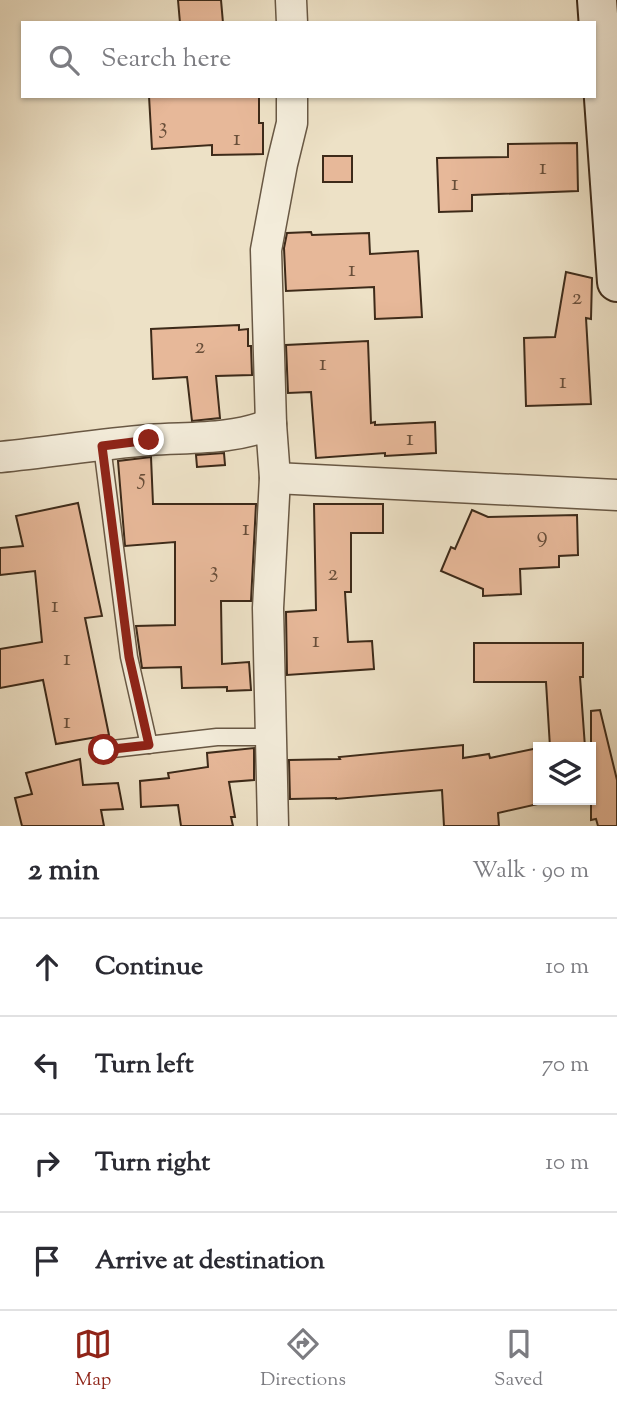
<!DOCTYPE html>
<html lang="en">
<head>
<meta charset="utf-8">
<style>
  body { margin:0; font-family:"Sorts Mill Goudy",serif; background:#f2f2f3; color:#2b2b33 }
  .controls { position:absolute; right:21px; bottom:21px; display:grid; overflow:hidden; border-radius:0px; box-shadow:0 2px 5px #0004 }
  .controls button { width:63px; height:63px; display:grid; place-items:center; padding:0; border:0; border-bottom:2px solid #e1e1e2; background:#fff; color:#2b2b33; font:35px sans-serif }
  .stop { position:absolute; width:21px; height:21px; margin:-16px; border:5px solid #8f2418; border-radius:50%; background:#fff }
  .stop.end { background:#8f2418; border-color:#fff; box-shadow:0 2px 7px #0008 }
  .list { margin:0; padding:0; list-style:none }
  h2 { display:flex; justify-content:space-between; align-items:center; height:91px; margin:0; padding:0 28px; font-size:30px }
  h2 small { font-size:23px; font-weight:400; color:#7c7c81 }
  .list li { display:grid; grid-template-columns:46px 1fr auto; gap:21px; align-items:center; box-sizing:border-box; height:98px; padding:0 28px; border-top:2px solid #e1e1e2 }
  .list b { display:block; font-size:26px; white-space:nowrap }
  .list em { font-size:23px; font-style:normal; color:#7c7c81 }
  .icon { flex:none; width:38px; height:38px; fill:none; stroke:currentColor; stroke-width:2; stroke-linecap:round; stroke-linejoin:round }
  .map { position:relative; flex:none; width:617px; height:826px; overflow:hidden }
  .search { position:absolute; background:#fff; box-shadow:0 2px 5px #0004; left:21px; right:21px; top:21px; height:77px; display:flex; align-items:center; gap:18px; box-sizing:border-box; padding:0 24px; border-radius:0px; color:#7c7c81; font-size:26px }
  .sheet { height:483px; background:#fff }
  nav { display:flex; justify-content:space-around; align-items:center; box-sizing:border-box; height:98px; border-top:2px solid #e1e1e2; background:#fff; font-size:19px; color:#7c7c81 }
  nav a { display:grid; justify-items:center; gap:4px }
  nav .on { color:#8f2418 }
  .map>svg:first-child { display:block }
  .building { fill:#e7b899; stroke:#3d2a19; stroke-width:2 }
  .lines { fill:none; stroke-linecap:round; stroke-linejoin:round }
  .service-casing { stroke:#695844; stroke-width:19 }
  .minor-casing { stroke:#695844; stroke-width:33 }
  .secondary-casing { stroke:#3d2a19; stroke-width:42 }
  .service { stroke:#f3ecda; stroke-width:16 }
  .minor { stroke:#f3ecda; stroke-width:30 }
  .secondary { stroke:#f3ecda; stroke-width:38 }
  .route { stroke:#8f2418; stroke-width:9 }
  .labels { text-anchor:middle; dominant-baseline:central; stroke-width:6; stroke-linejoin:round; paint-order:stroke }
  .number-label { font-size:23px; fill:#684e39 }
</style>
</head>
<body>
<div class="map">
<svg width="617" height="826" viewBox="0 0 617 826">
  <rect width="100%" height="100%" fill="#ede1c6"/>
  <filter id="stains"><feTurbulence type="fractalNoise" baseFrequency=".00286" numOctaves="4"/><feColorMatrix values="0 0 0 0 .2 0 0 0 0 .09 0 0 0 0 .02 0 0 0 .5 -.17"/></filter>
  <radialGradient id="worn" r=".72"><stop offset=".6" stop-color="#630" stop-opacity="0"/><stop offset="1" stop-color="#630" stop-opacity=".3"/></radialGradient>
  <!-- building -->
  <g class="building">
    <path d="M178,0H221L223,23H180Z"/>
    <path d="M149,96H259V123H263V154L212,155V145L152,149Z"/>
    <path d="M577,143L578,191L472,195V211L439,212L437,158L508,157V144Z"/>
    <rect x="323" y="156" width="29" height="26"/>
    <path d="M311,232L312,235L369,233L370,254L418,251L422,317L375,319L374,287L286,291L284,248L287,233Z"/>
    <path d="M566,272L592,278L591,319L586,318L591,404L526,406L524,338L555,337Z"/>
    <path d="M239,325V330L248,329V346H251L252,375L216,376L220,418L192,421L187,377L153,379L151,329Z"/>
    <path d="M368,341L371,423L375,422V425L435,422L436,453L385,456V453L316,458L311,392L288,393L286,345Z"/>
    <path d="M224,453L225,465L197,467L196,455Z"/>
    <path d="M151,457L153,504H256L251,601H221L222,664L249,662L251,690L227,691V687L182,688L181,667L142,668L136,626L175,625V542L125,546L118,461Z"/>
    <path d="M78,503L102,616L85,618L109,735L56,744L43,680L0,688V649L42,642L35,571L0,575V548L23,546L16,516Z"/>
    <path d="M314,504H383V533H351V592H345L348,642L372,641L374,669L287,675L286,612L316,610Z"/>
    <path d="M472,510L488,517L577,515L578,555L559,556V567L520,569L521,594L483,596V589L441,571L451,547L455,549Z"/>
    <path d="M474,643H583V677H580L585,747H550L546,682H474Z"/>
    <path d="M600,710L617,780V826H598L596,819L591,820V711Z"/>
    <path d="M463,745V758L489,754L490,758L538,748V804L498,813L499,826H444L442,790L336,799V798L290,799L289,760L340,759L339,757Z"/>
    <path d="M254,748V780L229,782L235,817H231L233,826H181L178,805L141,807L140,781L169,778L168,773L208,767L207,753Z"/>
    <path d="M80,759L83,785L118,783L123,809L101,810L104,826H22L15,798L32,794L26,773Z"/>
  </g>
  <g class="lines">
    <!-- service casing -->
    <g class="service-casing">
      <g id="service">
        <path d="M102,446L129,657L149,745"/>
        <path d="M104,750L217,737H271"/>
      </g>
    </g>
    <!-- minor casing -->
    <g class="minor-casing">
      <g id="minor">
        <path d="M291,0L292,23"/>
        <path d="M271,424L266,250L282,164L292,123V96"/>
        <path d="M0,457C50,452 100,444 149,440C192,437 231,440 271,424L275,478L268,608L273,826"/>
        <path d="M275,478L617,495"/>
      </g>
    </g>
    <!-- secondary casing -->
    <g class="secondary-casing">
      <path id="secondary" d="M597,0L617,282"/>
    </g>
    <!-- service -->
    <use href="#service" class="service"/>
    <!-- minor -->
    <use href="#minor" class="minor"/>
    <!-- secondary -->
    <use href="#secondary" class="secondary"/>
  </g>
  <g class="lines">
    <!-- route -->
    <path class="route" d="M104,750L149,745L129,657L102,446L149,440"/>
  </g>
  <g class="labels">
    <!-- number labels -->
    <g class="number-label">
      <text x="163" y="127">3</text>
      <text x="237" y="139">1</text>
      <text x="543" y="168">1</text>
      <text x="455" y="184">1</text>
      <text x="352" y="270">1</text>
      <text x="577" y="298">2</text>
      <text x="200" y="347">2</text>
      <text x="323" y="364">1</text>
      <text x="563" y="382">1</text>
      <text x="410" y="439">1</text>
      <text x="142" y="478">5</text>
      <text x="246" y="529">1</text>
      <text x="542" y="536">9</text>
      <text x="214" y="571">3</text>
      <text x="333" y="574">2</text>
      <text x="55" y="606">1</text>
      <text x="316" y="641">1</text>
      <text x="67" y="659">1</text>
      <text x="67" y="722">1</text>
    </g>
  </g>
  <rect width="100%" height="100%" filter="url(#stains)"/>
  <rect width="100%" height="100%" fill="url(#worn)"/>
</svg>
<div class="controls">
<button><svg class="icon" aria-label="layers" viewBox="0 0 24 24"><path d="M12 4l9 5-9 5-9-5zM3 14l9 5 9-5"/></svg></button>
</div>
<div class="stop" style="left:104px;top:750px"></div>
<div class="stop end" style="left:149px;top:440px"></div>
<div class="search"><svg class="icon" aria-label="search" viewBox="0 0 24 24"><circle cx="10" cy="10" r="6"/><path d="M15 15l6 6"/></svg>Search here</div>
</div>
<section class="sheet">
<h2>2 min<small>Walk · 90 m</small></h2>
<ul class="list">
<li><svg class="icon" aria-label="ahead" viewBox="0 0 24 24"><path d="M12 20V5M6 11l6-6 6 6"/></svg><div><b>Continue</b></div><em>10 m</em></li>
<li><svg class="icon" aria-label="left" viewBox="0 0 24 24"><path d="M17 20v-9H6M10 6l-5 5 5 5"/></svg><div><b>Turn left</b></div><em>70 m</em></li>
<li><svg class="icon" aria-label="right" viewBox="0 0 24 24"><path d="M7 20v-9h11M14 6l5 5-5 5"/></svg><div><b>Turn right</b></div><em>10 m</em></li>
<li><svg class="icon" aria-label="arrive" viewBox="0 0 24 24"><path d="M6 21V4h12l-3 4 3 4H6"/></svg><div><b>Arrive at destination</b></div></li>
</ul>
</section>
<nav>
<a class="on"><svg class="icon" aria-label="map" viewBox="0 0 24 24"><path d="M3 6l6-2 6 2 6-2v14l-6 2-6-2-6 2zM9 4v14M15 6v14"/></svg>Map</a>
<a><svg class="icon" aria-label="directions" viewBox="0 0 24 24"><path d="M12 3l9 9-9 9-9-9zM9 14v-3h6M13 9l2 2-2 2"/></svg>Directions</a>
<a><svg class="icon" aria-label="saved" viewBox="0 0 24 24"><path d="M7 4h10v16l-5-4-5 4z"/></svg>Saved</a>
</nav>
</body>
</html>
